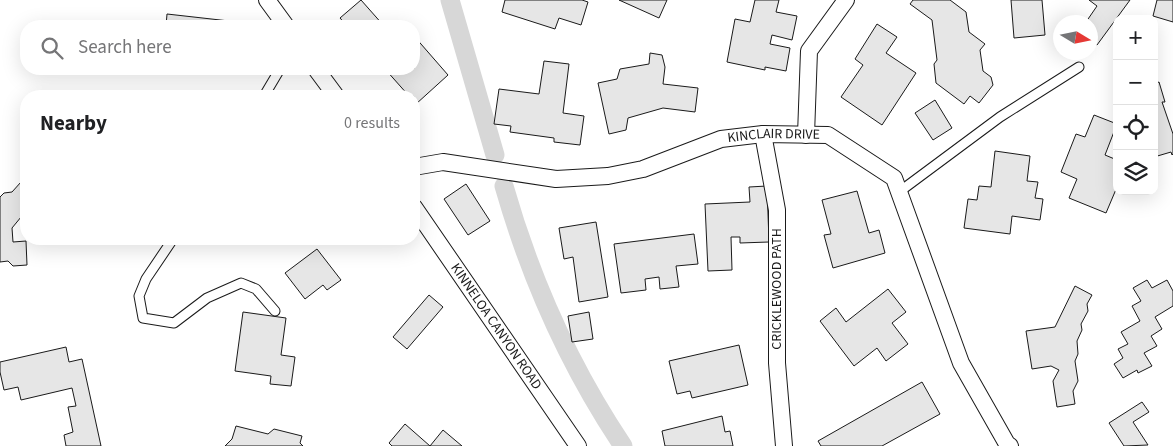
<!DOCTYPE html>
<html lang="en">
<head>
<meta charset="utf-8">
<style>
  body { margin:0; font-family:"Source Sans 3",sans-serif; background:#f2f2f2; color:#202124 }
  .controls { position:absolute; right:15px; top:15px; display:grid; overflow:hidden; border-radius:10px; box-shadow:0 5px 20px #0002 }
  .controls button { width:45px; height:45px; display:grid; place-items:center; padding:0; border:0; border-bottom:1px solid #e0e0e0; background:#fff; color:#202124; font:25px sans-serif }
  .compass { position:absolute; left:1053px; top:15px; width:45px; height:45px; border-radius:50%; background:#fff; box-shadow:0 5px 20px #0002; rotate:100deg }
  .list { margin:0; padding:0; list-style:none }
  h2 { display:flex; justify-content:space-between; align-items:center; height:65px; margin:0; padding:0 20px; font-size:21px }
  h2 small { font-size:16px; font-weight:400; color:#757577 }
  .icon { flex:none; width:28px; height:28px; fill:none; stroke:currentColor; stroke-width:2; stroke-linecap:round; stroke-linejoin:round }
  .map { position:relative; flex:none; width:1173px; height:446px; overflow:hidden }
  .search { position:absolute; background:#fff; box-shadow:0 5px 20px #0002; left:20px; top:20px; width:400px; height:55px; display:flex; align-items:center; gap:12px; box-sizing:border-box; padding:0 18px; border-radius:20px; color:#757577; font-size:19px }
  .panel { position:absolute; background:#fff; box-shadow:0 5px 20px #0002; left:20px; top:90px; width:400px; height:155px; border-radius:20px }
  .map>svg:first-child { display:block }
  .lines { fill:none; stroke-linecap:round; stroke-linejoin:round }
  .canal { stroke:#d7d7d7; stroke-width:19 }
  .building { fill:#e6e6e6; stroke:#1a1a1a }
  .lane-casing { stroke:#1a1a1a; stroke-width:11 }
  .street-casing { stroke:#1a1a1a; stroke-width:18 }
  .lane { stroke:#fff; stroke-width:9 }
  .street { stroke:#fff; stroke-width:16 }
  .labels { text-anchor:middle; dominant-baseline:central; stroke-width:4; stroke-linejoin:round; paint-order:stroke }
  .street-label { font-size:14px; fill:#1a1a1a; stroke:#fff }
</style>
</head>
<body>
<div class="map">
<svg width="1173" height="446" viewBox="0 0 1173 446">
  <rect width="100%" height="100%" fill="#fff"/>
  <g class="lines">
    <!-- canal -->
    <g class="canal">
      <path d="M450,0L495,155"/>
      <path d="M504,186C530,277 570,367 623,446"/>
    </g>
  </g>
  <!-- building -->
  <g class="building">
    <path d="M361,0L384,26H347L340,18Z"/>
    <path d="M505,0H582L588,2L581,25L559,18L555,29L502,12Z"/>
    <path d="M619,0H667L659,18Z"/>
    <path d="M755,0H779L776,12L797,16L792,40L772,35L770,44L790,48L786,71L765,67V70L727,62L735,19L750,22Z"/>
    <path d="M913,0H950L966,12L969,32L985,44L980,50L983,71L991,77L993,85L979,103L970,96L964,104L936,83L934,64L937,60L932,20L910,4Z"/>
    <path d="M1011,0H1042L1045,35L1014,38Z"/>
    <path d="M1089,0H1130L1097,45L1090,41V22H1086L1097,6Z"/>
    <path d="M1157,0H1173V22L1153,16Z"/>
    <path d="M167,14L238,22V26H166Z"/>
    <path d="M877,24L897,37L886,53L916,73L882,125L841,97L863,65L855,59Z"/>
    <path d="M414,36L448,75L416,104L414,102V96H409L385,69H414Z"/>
    <path d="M650,53L662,55L665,67L663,84L698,88L695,112L663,108L628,118L626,130L609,134L598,83L617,79L620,69L649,64Z"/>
    <path d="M544,61L569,64L563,113L584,116L580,145L554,142V138L510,132L511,126L494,124L499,89L539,94Z"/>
    <path d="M1159,82L1165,102H1162L1173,134V154L1172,155L1171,152L1154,157V84Z"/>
    <path d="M935,100L952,128L933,140L915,113Z"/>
    <path d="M1094,115L1117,124L1105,155L1117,160V187L1106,213L1069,198L1077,179L1061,172L1076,134L1085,137Z"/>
    <path d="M995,151L1030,156L1027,181L1038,182L1035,198L1043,199L1040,220L1012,216L1010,234L964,228L968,199L977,200L979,186L991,187Z"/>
    <path d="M21,182L26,187V211L12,228L13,242L26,241L27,265L13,266L8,261L0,262V197L4,193L12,192Z"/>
    <path d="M466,184L490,221L468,235L444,199Z"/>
    <path d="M767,186L769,242L740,243V237H731L732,270L708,271L705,204L750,202L749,187Z"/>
    <path d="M857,191L869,233L879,230L885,253L833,268L824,235L831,234L822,200Z"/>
    <path d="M596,222L608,297L579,302L573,257L564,259L559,228Z"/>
    <path d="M694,234L698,264L676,266L679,287L660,289L659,277L645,279L646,290L621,293L614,244Z"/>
    <path d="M317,249L341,280L327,290L323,285L305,299L285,273Z"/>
    <path d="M1147,280L1152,288L1167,280L1173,291V306L1155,317L1162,329L1151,336L1157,346L1144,353L1152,366L1138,373L1137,370L1123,378L1114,364L1123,358L1118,349L1128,344L1121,332L1140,321L1132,306L1141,301L1133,288Z"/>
    <path d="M1075,286L1092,295L1087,304L1088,311L1081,324L1082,330L1077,341L1078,354L1075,361L1078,381L1073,391L1075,404L1057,407L1053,381L1059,370L1051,366L1032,369L1026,331L1055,327Z"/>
    <path d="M888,289L906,312L892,323L908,344L886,361L877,348L854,366L820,321L836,308L846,322Z"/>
    <path d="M429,295L443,307L407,349L393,337Z"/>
    <path d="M243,312L286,318L281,355L295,357L291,386L270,384L271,376L235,371Z"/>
    <path d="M589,312L593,339L572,342L568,316Z"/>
    <path d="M739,345L748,385L692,398L690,391L677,394L669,361Z"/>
    <path d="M66,347L69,362L82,359L101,446H66L64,435L73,432L68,407L76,406L72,388L21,400L18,387L4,390L0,372V362Z"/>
    <path d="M922,382L940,414L882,446H821L818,441Z"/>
    <path d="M1142,402L1149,412L1133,422L1148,445L1124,446L1109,423Z"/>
    <path d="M722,416L725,432L730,431L733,446H665L662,431Z"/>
    <path d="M405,424L430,446L443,430L462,446H392L389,443Z"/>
    <path d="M236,426L268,434L274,429L302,436L300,443L303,446H225L232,439Z"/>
  </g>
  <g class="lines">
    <!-- lane casing -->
    <g class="lane-casing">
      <g id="lane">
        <path d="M264,96L280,69"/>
        <path d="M899,192L1000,117L1079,67"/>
        <path d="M173,239L146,279L139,296L143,318L174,323L207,298L241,283L256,289L275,311"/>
      </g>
    </g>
    <!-- street casing -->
    <g class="street-casing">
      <g id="street">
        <path d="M267,0L286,26"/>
        <path d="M316,69L336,96"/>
        <path d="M763,134L777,210V363L784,446"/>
        <path d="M806,135L809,51L846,0"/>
        <path id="s1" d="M414,167L443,162L556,179L608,176L643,169L721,139L763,134L828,135L894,178L961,363L1007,444L1010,446"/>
        <path id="s2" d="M414,207L578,446"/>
      </g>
    </g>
    <!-- lane -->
    <use href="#lane" class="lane"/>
    <!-- street -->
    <use href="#street" class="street"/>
  </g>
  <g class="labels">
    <!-- street labels -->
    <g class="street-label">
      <text stroke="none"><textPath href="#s1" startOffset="368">KINCLAIR DRIVE</textPath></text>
      <text transform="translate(777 289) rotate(-90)">CRICKLEWOOD PATH</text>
      <text stroke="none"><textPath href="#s2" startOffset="145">KINNELOA CANYON ROAD</textPath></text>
    </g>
  </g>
</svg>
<div class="controls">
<button>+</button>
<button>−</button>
<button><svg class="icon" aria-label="locate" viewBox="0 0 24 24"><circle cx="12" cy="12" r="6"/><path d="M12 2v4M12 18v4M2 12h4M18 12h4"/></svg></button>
<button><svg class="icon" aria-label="layers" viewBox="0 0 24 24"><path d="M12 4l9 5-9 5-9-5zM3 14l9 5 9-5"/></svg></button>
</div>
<svg class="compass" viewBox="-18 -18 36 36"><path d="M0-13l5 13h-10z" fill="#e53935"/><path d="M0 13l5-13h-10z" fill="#757577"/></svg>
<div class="search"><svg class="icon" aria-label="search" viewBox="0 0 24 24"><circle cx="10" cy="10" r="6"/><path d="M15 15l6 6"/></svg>Search here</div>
<section class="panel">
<h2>Nearby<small>0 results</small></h2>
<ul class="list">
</ul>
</section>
</div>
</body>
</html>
